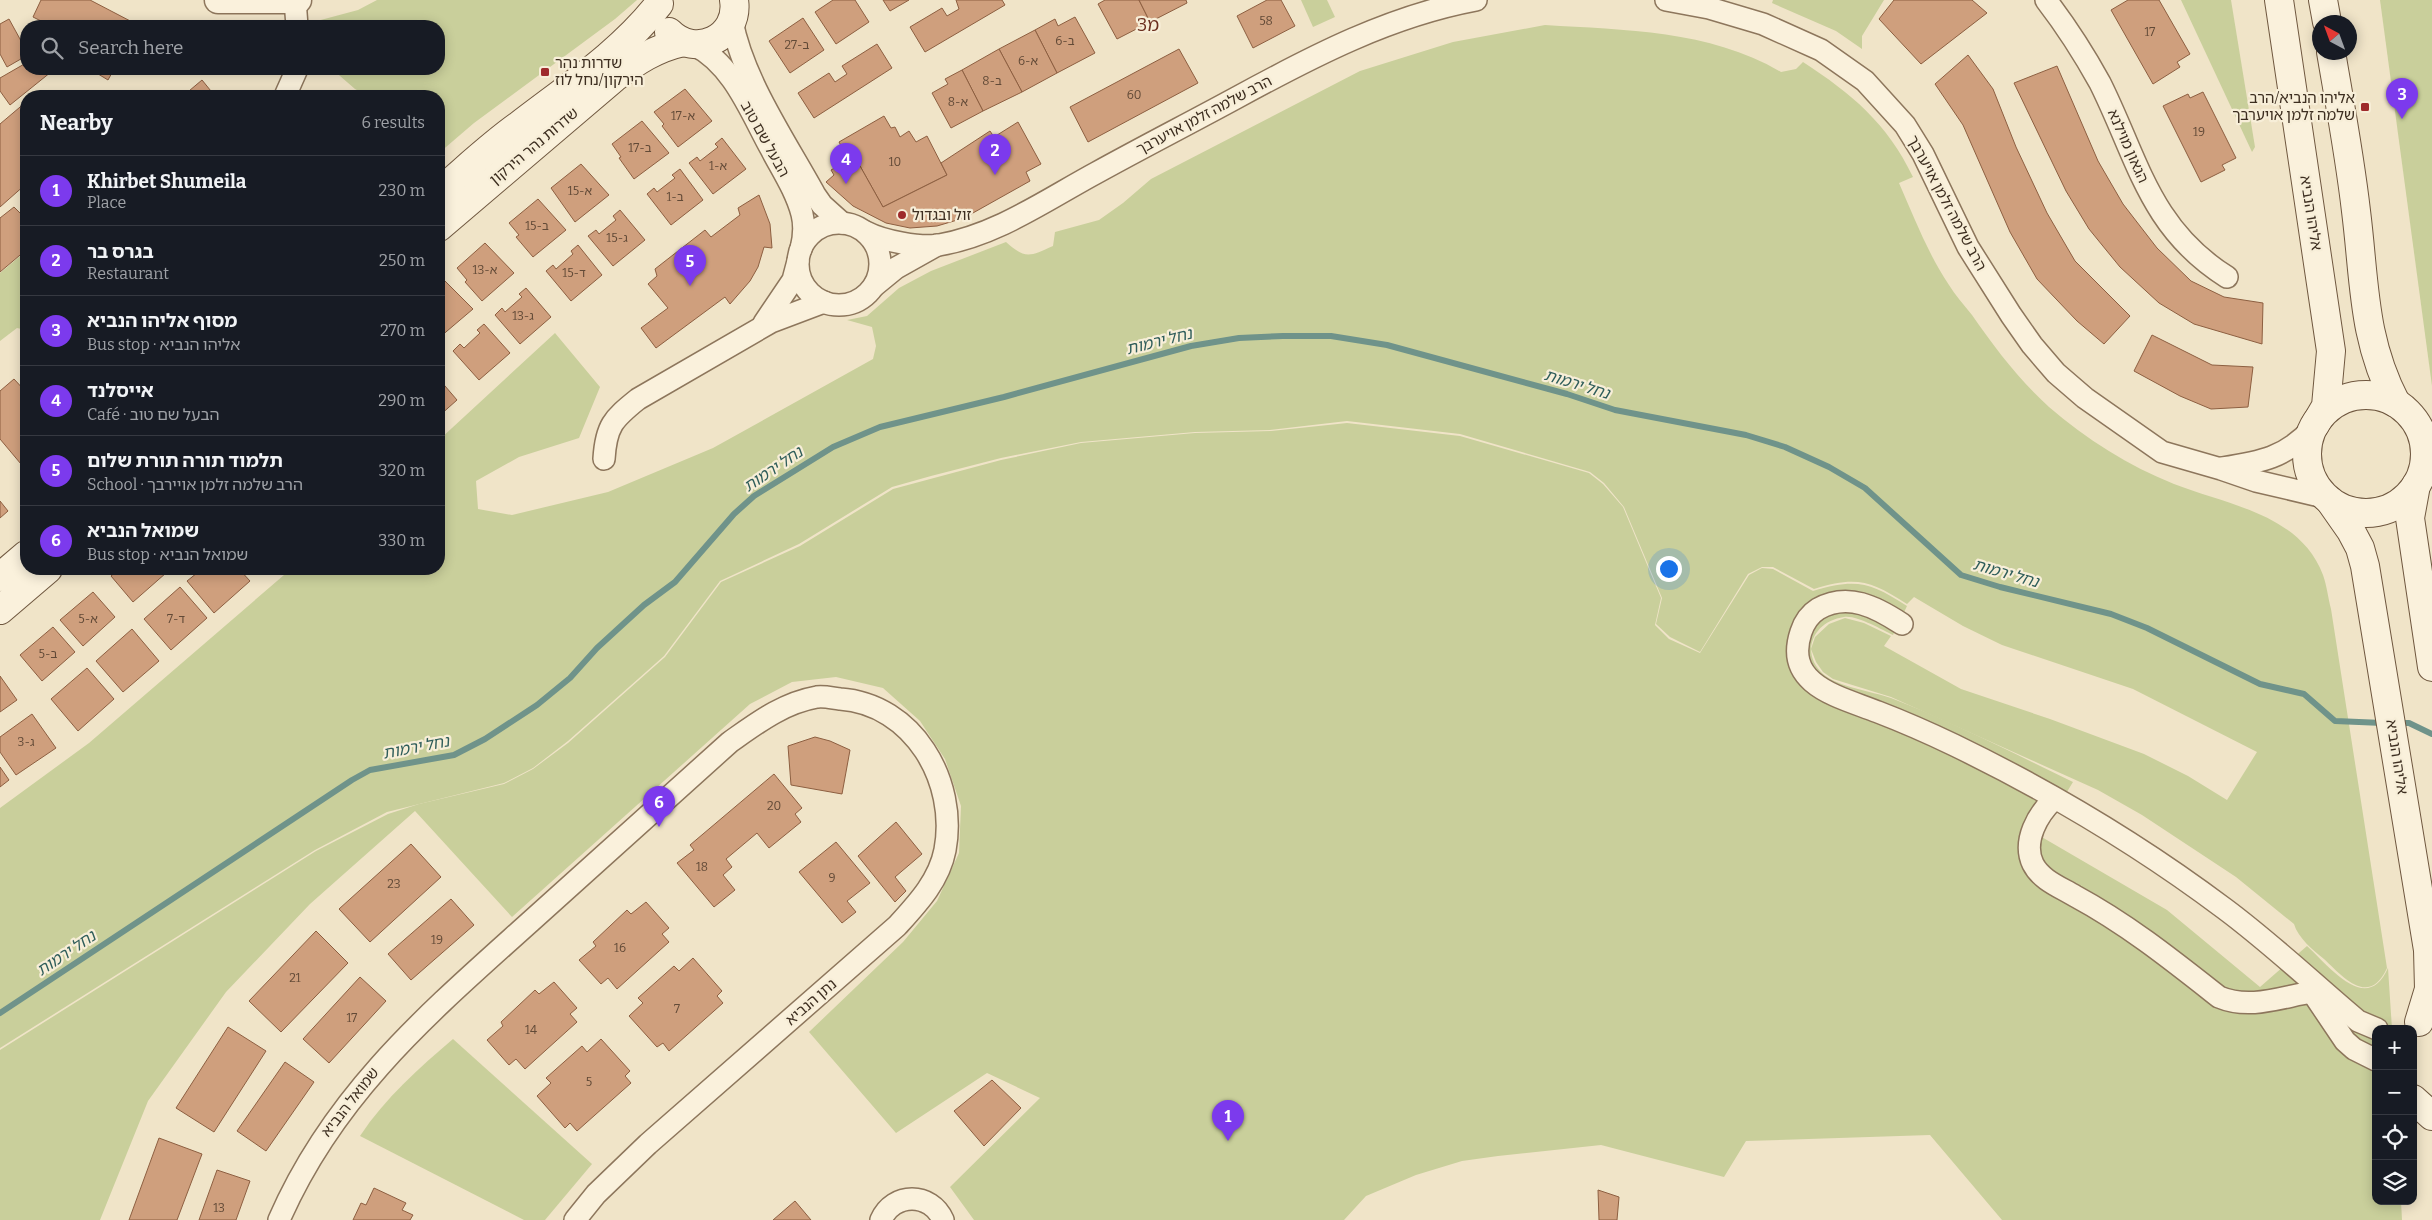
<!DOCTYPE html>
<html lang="en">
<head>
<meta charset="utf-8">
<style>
  body { margin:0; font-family:Bitter,"Noto Sans Hebrew",serif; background:#20242c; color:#f1f3f6 }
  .controls { position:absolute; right:15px; bottom:15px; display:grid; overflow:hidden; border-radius:10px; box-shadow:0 2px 12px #0003 }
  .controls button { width:45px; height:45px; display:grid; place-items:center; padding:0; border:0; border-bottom:1px solid #363941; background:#171b24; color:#f1f3f6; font:25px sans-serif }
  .compass { position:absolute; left:2312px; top:15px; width:45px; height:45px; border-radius:50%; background:#171b24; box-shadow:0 2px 12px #0003; rotate:319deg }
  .you { position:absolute; left:1668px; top:568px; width:18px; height:18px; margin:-12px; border:4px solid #fff; border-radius:50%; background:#1a73e8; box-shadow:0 0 0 8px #1a73e833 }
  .badge { display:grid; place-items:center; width:32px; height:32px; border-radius:50%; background:#7c3aed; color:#fff; font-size:16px; font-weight:700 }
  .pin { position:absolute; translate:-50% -41px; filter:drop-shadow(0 1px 2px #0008) }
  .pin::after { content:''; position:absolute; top:26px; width:18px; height:15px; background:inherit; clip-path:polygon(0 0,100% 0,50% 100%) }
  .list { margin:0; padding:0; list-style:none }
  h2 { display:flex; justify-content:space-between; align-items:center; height:65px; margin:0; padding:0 20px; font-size:21px }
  h2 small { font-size:16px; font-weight:400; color:#9ea1a6 }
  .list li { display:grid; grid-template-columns:32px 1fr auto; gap:15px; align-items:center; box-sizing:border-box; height:70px; padding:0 20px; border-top:1px solid #363941 }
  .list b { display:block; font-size:19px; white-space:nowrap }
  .list p { margin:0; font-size:16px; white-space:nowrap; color:#9ea1a6 }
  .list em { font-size:16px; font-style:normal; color:#9ea1a6 }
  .icon { flex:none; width:28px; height:28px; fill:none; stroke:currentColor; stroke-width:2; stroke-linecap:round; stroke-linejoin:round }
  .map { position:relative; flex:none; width:2432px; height:1220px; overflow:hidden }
  .search { position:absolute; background:#171b24; box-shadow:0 2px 12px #0003; left:20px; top:20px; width:425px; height:55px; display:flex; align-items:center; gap:12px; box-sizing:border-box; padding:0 18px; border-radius:20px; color:#9ea1a6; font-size:19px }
  .panel { position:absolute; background:#171b24; box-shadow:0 2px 12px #0003; left:20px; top:90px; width:425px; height:485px; border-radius:20px }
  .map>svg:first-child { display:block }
  .green { fill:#c9cf9b }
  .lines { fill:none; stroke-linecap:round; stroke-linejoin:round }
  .stream { stroke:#6f938a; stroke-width:6 }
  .building { fill:#cf9f7d; stroke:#8d5f41 }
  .minor-casing { stroke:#8d765c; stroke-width:24 }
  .tertiary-casing { stroke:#8d765c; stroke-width:29 }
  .secondary-casing { stroke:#6f573f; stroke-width:30 }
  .minor { stroke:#faf1dc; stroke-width:21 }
  .tertiary { stroke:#faf1dc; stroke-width:26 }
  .secondary { stroke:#faf1dc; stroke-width:28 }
  .poi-dot { fill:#9e2a2b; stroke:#f7eed8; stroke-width:2 }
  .labels { text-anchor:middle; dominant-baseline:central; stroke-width:4.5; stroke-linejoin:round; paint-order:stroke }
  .number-label { font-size:12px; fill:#624a37 }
  .poi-label { font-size:15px; fill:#3d2e20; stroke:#f7eed8; text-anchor:start }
  .street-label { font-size:15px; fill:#3d2e20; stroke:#f7eed8 }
  .water-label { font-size:16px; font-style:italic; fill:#2f5d5a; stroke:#f7eed8 }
  .quarter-label { font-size:18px; fill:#6b2e1e; stroke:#f7eed8 }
</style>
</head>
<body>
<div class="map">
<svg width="2432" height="1220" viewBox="0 0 2432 1220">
  <rect width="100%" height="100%" fill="#f0e4c8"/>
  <!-- green -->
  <g class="green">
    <path d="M377,0H637L615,19L474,123L439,153V96H368L355,89L332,69H439V26H317V21L358,10Z"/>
    <path d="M1301,0H1327L1335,17L1313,27Z"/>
    <path d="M1773,0H1884L1862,36V49L1836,31L1772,3Z"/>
    <path d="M2181,0H2231L2255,147L2252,152Z"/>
    <path d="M2380,0H2432V386Z"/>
    <path d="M1545,25C1625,30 1710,30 1781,72L1796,69L1803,62C1852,94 1887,123 1913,177L1899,183C1914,217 1928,254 1949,285C1955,295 1964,305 1972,315C1995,348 2019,380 2049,407C2086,439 2129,466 2174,484C2228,505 2300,514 2323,575C2327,586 2328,598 2331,609L2387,968C2369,1007 2344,978 2324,959C2313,950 2298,938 2294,924L2236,877L2142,815L2098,790L1891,697L1833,679L1823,672L1816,662L1811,649L1815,637L1829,624L1845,618L1864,623L1891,636L1884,646L1961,689L2050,719L2144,754L2188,776L2227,800L2257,752L2133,689L2002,645L1963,626L1914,597L1907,604C1870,580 1856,576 1814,589L1773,567H1762L1748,574L1700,652L1670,637L1656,624L1662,598L1624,507L1604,483L1590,472L1460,434L1347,421L1270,430L1195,432L1081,442L1001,458L931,476L892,487L799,544L720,581L664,656L568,741L533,768L504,783L387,812L315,850L0,1048V808L89,743L291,569H439V440L555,333L600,387L579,438L519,457L476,481L478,509L512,515L608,492L713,448L873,359L876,346L872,327L847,320L867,316L899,288L931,271L1006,242C1026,260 1030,256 1053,246L1055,232L1099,220L1123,203L1151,179L1360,71L1453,42Z"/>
    <path d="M26,251V330L17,328L0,341V273Z"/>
    <path d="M1347,423L1460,436L1589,473L1603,484L1623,507L1661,598L1655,625L1669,639L1700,653L1749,575L1762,568L1773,569L1813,591C1856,578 1870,582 1907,606L1893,635C1882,630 1857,615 1844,617C1814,621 1799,652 1823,674C1838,687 1871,691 1891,698C1953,722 2013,753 2073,782L2040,836L2167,910L2260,987L2307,946C2329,966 2367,1016 2388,968L2392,1029H2376V1201H2401L2402,1220H2002L1930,1135L1746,1141L1724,1177L1601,1145L1498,1156L1462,1161L1416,1175L1366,1196L1344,1220H974L950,1187L1040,1098L987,1073L896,1133L809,1032L903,942L937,901L959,853L961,806L945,759L920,721L883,688L836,677L792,682L750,704L512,917L415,811L310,904L226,992L148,1101L100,1220H0V1050L316,851L388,814L419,804L504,784L533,769L568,743L665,657L721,582L800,546L893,489L1001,460L1081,443L1195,433L1271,431Z"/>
    <path d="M453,1039L592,1164L545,1220H524L360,1136C385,1098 419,1068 453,1039Z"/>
  </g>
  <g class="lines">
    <!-- stream -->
    <g class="stream">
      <path d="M2398,723H2409L2432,734"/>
      <path d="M0,1013L352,780L370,770L454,755L485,739L537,705L570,678L597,648L644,605L675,582L734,514L754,496L833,447L880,427L1004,397L1191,346L1239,338L1283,336H1331L1387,345L1567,394L1615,410L1746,435L1785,447L1829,467L1865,488L1961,575L2000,587L2111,614L2147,628L2260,684L2304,694L2335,721L2383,723"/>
    </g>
  </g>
  <!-- building -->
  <g class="building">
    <path d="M41,0H90L136,24L135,26H51L33,17Z"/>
    <path d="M833,0H855L869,22L836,44L815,12Z"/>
    <path d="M883,0H909L890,11Z"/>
    <path d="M1002,0L1005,5L925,52L910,27L942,8L947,16L959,9L956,0Z"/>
    <path d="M1105,0H1139L1150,22L1117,39L1098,4Z"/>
    <path d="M1139,0H1186L1187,3L1150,22Z"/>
    <path d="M1267,0H1281L1295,26L1253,48L1237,16Z"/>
    <path d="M1894,0H1972L1987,13L1921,64L1879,19Z"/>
    <path d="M2128,0H2159L2190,54L2177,62L2180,67L2153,84L2111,10Z"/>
    <path d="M1075,17L1095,53L1057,73L1035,30L1055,19L1058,26Z"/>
    <path d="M803,18L824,50L790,73L769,41Z"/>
    <path d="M9,19L26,50V56L7,67L0,54V24Z"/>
    <path d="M1035,30L1057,73L1022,92L999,49Z"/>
    <path d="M877,44L892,68L814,118L798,93L829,73L835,82L847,74L842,66Z"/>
    <path d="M999,49L1022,92L983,111L962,70Z"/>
    <path d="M1179,49L1198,83L1088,142L1070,107Z"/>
    <path d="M1968,55L1993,89L2016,147L2047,213L2075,261L2130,316L2104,344L2077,321L2037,279L2010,232L1963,125L1935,84Z"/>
    <path d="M26,63V69H49L51,72L10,105L0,91V78Z"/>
    <path d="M2057,66L2098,161L2123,204L2157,248L2191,281L2224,297L2263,303L2262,344L2194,324L2159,303L2120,267L2089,229L2066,191L2014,83Z"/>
    <path d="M90,69H114L108,80Z"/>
    <path d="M962,70L983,111L951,128L932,93L948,84L945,79Z"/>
    <path d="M202,80L215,96H183Z"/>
    <path d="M685,89L712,121L678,147L662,126L664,124L654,112Z"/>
    <path d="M2203,92L2236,158L2222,165L2225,170L2201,182L2163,106L2188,94L2190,98Z"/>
    <path d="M26,102V184L0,207V124Z"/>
    <path d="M884,116L891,128L895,127L900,137L909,131L916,142L927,136L947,175L883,207L860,166L854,169L839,142Z"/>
    <path d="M642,121L669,153L634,179L619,158L621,157L612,144Z"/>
    <path d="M1018,122L1041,164L1026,172L1030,181L964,218L937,226L910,228L886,223L853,206L826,182L834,175L831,170L849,160L854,169L860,166L883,207L947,175L941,163L990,131L994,137Z"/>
    <path d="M722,138L746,169L713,194L689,163L697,157L700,161L718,147L715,144Z"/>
    <path d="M581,164L609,195L575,222L551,188Z"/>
    <path d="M680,169L703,200L671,225L647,194L654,188L657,192L675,178L672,175Z"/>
    <path d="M759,195L770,224L772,248L764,247L758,267L750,281L730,304L725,297L656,348L641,328L668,308L648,284L657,276L655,269L705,230L711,237L740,215L738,208Z"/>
    <path d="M538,199L566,230L533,257L516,237L519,235L509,223Z"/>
    <path d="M26,204V250L0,272V218L14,207L20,213Z"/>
    <path d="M620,210L645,240L613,266L588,236L596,230L599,234L616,220L613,216Z"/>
    <path d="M485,243L514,273L482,301L465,282L467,280L457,268Z"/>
    <path d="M578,245L602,275L571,301L546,271L553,265L556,269L573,254L571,251Z"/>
    <path d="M443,279L473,309L440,337L439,283Z"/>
    <path d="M526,288L551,317L520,344L495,315L502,308L505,312L522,297L519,294Z"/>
    <path d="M484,324L510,353L479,380L453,351L460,344L464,348L480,333L477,330Z"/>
    <path d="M2152,335L2212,365L2253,367L2248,407L2211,409L2180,396L2134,371Z"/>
    <path d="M14,379L26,392V470L0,439V391Z"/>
    <path d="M439,379L457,400L439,416Z"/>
    <path d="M0,501L8,511L0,518Z"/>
    <path d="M119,569H162L166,573L133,602L111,576Z"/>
    <path d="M202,569H239L250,581L214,613L187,581Z"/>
    <path d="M180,587L207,618L171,650L144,619Z"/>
    <path d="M93,592L115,617L83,646L60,620Z"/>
    <path d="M53,627L75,652L42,681L20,655Z"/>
    <path d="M132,629L159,661L123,692L96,661Z"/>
    <path d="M87,668L114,699L78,731L51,699Z"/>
    <path d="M0,676L17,700L0,712Z"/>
    <path d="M32,714L56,748L16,775L0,752V737Z"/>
    <path d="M815,737L830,741L850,750L842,794L791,785L788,746Z"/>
    <path d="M0,767L9,780L0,787Z"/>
    <path d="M774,774L802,808L795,814L801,822L769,848L757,833L726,859L732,867L723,875L735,890L714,907L677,863L694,850L690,845Z"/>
    <path d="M896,822L922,854L895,877L906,891L895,902L858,856Z"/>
    <path d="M836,842L870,883L847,901L856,912L842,923L799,872Z"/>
    <path d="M411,844L441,877L370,942L339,909Z"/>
    <path d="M451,899L474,925L411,980L388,954Z"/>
    <path d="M646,902L669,928L662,934L669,942L617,989L608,978L601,984L579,960L596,946L593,942L627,910L631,914Z"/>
    <path d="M316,931L348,963L281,1032L249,1001Z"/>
    <path d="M693,958L722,991L717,996L723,1003L669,1051L663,1043L657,1047L629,1016L643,1003L638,998L674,966L679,971Z"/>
    <path d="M360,977L386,1001L329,1063L303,1039Z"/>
    <path d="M554,982L577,1008L570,1014L577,1022L525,1069L516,1059L509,1065L487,1040L503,1026L501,1022L535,990L539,994Z"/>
    <path d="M228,1027L266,1051L214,1132L176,1108Z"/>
    <path d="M601,1039L630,1071L625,1076L631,1083L577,1131L570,1123L565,1128L537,1096L551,1083L546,1078L582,1046L587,1052Z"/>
    <path d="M285,1062L314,1082L266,1151L237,1131Z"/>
    <path d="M992,1080L1021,1108L984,1146L954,1111Z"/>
    <path d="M159,1138L202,1154L177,1220H129Z"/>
    <path d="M217,1170L250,1181L236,1220H199Z"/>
    <path d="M374,1188L406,1203L402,1210L413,1215L410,1220H353L361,1203L366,1205Z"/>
    <path d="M1598,1190L1619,1197L1617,1220H1599Z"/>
    <path d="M795,1201L811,1220H773Z"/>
  </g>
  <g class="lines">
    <!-- minor casing -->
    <g class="minor-casing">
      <g id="minor">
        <path d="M295,0L297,26"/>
        <path d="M1666,0L1709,8L1763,24L1821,50L1865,81L1905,125L1923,154L1968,247L2011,315L2032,345L2056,373L2085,398L2162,452L2221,469L2256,481L2324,497"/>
        <path d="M2046,0C2066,26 2084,54 2100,83C2138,159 2149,228 2227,277"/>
        <path d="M732,21C743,80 786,142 815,195L822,205L842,223"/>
        <path d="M694,45C733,64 751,113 771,149C782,170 796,191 802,214C805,226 804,237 801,249"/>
        <path d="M285,96L297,69"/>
        <circle cx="839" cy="264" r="41"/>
        <path d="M866,232C883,241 920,248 939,245C997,235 1046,200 1096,173C1143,147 1190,123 1236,98C1313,56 1390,16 1476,0"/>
        <path d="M874,286L896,268L937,245"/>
        <path d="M764,323L793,280L798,261"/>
        <path d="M604,459C606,426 613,419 638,399L771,322L824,302"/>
        <path d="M2222,468C2261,462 2285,458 2313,428"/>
        <path d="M1902,624C1876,607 1848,592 1818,609C1810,614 1804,623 1801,632C1783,686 1841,697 1878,712C1904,722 1929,733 1954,745C2049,791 2141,846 2225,909C2272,944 2314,984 2358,1021L2377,1029"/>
        <path d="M2054,799C2038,814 2022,841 2033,864C2041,880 2060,887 2075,896C2127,924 2172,960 2219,997C2250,1010 2281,997 2312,992"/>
        <path d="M2310,989L2345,1041L2354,1049L2376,1060"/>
        <path d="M279,1220C334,1093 430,1012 530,922C597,862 664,802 730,742C757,723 783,703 817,697C824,696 832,698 840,699C913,704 958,781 945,850C939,881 917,904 897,926L648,1144L596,1194L575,1220"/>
        <path d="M881,1220C893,1192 931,1192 943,1220"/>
      </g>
    </g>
    <!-- tertiary casing -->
    <g class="tertiary-casing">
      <path id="tertiary" d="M218,0H298"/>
    </g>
    <!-- secondary casing -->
    <g class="secondary-casing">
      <g id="secondary">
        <path d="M2279,0L2331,351L2326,406L2315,425"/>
        <path d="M2323,0L2327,22"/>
        <path d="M669,32C695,59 740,38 734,0"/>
        <path d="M2331,52C2340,105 2350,158 2356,211C2365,282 2362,338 2396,403"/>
        <path d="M439,192C465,170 490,146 518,126C567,88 621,53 659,4"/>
        <path d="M439,227L614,78C636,61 656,48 683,42"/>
        <circle cx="2366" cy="454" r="59"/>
        <path d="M2416,485L2410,518L2432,667"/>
        <path d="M2330,501L2351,531L2360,548L2365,566L2428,950L2429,989L2419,1022"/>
        <path d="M0,577L26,555"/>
        <path d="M0,610L48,569"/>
        <path d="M2413,1099L2432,1116"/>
      </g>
    </g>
    <!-- minor -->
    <use href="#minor" class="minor"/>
    <!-- tertiary -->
    <use href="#tertiary" class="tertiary"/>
    <!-- secondary -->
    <use href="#secondary" class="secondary"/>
  </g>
  <!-- markers -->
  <g class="poi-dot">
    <rect x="540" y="67" width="10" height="10" rx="2.5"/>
    <rect x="2360" y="102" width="10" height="10" rx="2.5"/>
    <circle cx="902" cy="215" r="5"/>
  </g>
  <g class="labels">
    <!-- number labels -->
    <g class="number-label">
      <text x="1266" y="21">58</text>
      <text x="2150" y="32">17</text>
      <text x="1065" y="41">6-ב</text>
      <text x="797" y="45">27-ב</text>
      <text x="1028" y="61">6-א</text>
      <text x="992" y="81">8-ב</text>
      <text x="1134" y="95">60</text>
      <text x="958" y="102">8-א</text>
      <text x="683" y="116">17-א</text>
      <text x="2199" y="132">19</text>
      <text x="640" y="148">17-ב</text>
      <text x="895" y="162">10</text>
      <text x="718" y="166">1-א</text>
      <text x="580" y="191">15-א</text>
      <text x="675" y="197">1-ב</text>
      <text x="537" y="226">15-ב</text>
      <text x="617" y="238">15-ג</text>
      <text x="485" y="270">13-א</text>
      <text x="574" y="273">15-ד</text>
      <text x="523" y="316">13-ג</text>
      <text x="88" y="619">5-א</text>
      <text x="176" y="619">7-ד</text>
      <text x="48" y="654">5-ב</text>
      <text x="26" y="742">3-ג</text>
      <text x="774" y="806">20</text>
      <text x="702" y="867">18</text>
      <text x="832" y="878">9</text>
      <text x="394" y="884">23</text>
      <text x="437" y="940">19</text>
      <text x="620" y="948">16</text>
      <text x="295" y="978">21</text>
      <text x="677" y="1009">7</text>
      <text x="352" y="1018">17</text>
      <text x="531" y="1030">14</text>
      <text x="589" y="1082">5</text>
      <text x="219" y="1208">13</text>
    </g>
    <!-- poi labels -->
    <g class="poi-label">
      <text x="555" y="63">שדרות נהר<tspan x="555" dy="17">הירקון/נחל לוז</tspan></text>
      <text x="2355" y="98" text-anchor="end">אליהו הנביא/הרב<tspan x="2355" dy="17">שלמה זלמן אויערבך</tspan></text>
      <text x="912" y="215">זול ובגדול</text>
    </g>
    <!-- street labels -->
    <g class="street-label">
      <text transform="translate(1204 115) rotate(-28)">הרב שלמה זלמן אויערבך</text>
      <text transform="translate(765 139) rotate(61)">הבעל שם טוב</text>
      <text transform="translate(534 146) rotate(-40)">שדרות נהר הירקון</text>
      <text transform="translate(2128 146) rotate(66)">הגאון מוילנא</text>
      <text transform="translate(1947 203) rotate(62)">הרב שלמה זלמן אויערבך</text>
      <text transform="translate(2311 213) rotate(81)">אליהו הנביא</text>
      <text transform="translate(2397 757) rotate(81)">אליהו הנביא</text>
      <text transform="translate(811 1002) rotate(-41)">נתן הנביא</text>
      <text transform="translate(350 1102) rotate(-52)">שמואל הנביא</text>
    </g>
    <!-- water labels -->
    <g class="water-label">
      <text transform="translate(1159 341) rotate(-14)">נחל ירמות</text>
      <text transform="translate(1577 384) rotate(17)">נחל ירמות</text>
      <text transform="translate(773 469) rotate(-34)">נחל ירמות</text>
      <text transform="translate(2006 573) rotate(16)">נחל ירמות</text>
      <text transform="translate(416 747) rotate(-11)">נחל ירמות</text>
      <text transform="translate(66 953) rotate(-34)">נחל ירמות</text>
    </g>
    <!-- quarter labels -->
    <g class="quarter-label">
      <text x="1148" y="25">מ3</text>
    </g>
  </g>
</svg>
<div class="controls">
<button>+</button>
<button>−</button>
<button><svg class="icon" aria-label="locate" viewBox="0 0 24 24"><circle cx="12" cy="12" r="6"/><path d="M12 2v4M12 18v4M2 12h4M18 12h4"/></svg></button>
<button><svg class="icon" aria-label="layers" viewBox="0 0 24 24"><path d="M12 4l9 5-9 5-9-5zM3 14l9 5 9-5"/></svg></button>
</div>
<svg class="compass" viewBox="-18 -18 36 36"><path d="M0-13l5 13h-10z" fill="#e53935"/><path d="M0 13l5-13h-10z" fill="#9ea1a6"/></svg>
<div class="you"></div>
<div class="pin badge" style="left:1228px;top:1141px">1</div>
<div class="pin badge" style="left:995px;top:175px">2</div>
<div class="pin badge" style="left:2402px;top:119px">3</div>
<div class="pin badge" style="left:846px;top:184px">4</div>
<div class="pin badge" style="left:690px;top:286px">5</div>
<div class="pin badge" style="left:659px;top:827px">6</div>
<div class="search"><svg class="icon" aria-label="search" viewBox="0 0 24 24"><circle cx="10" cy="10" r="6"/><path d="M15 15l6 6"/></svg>Search here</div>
<section class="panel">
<h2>Nearby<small>6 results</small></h2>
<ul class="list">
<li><span class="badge">1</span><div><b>Khirbet Shumeila</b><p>Place</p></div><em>230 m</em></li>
<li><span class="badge">2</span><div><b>בגרס בר</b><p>Restaurant</p></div><em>250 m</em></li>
<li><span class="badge">3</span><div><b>מסוף אליהו הנביא</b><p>Bus stop · אליהו הנביא</p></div><em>270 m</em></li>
<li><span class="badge">4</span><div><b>אייסלנד</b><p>Café · הבעל שם טוב</p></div><em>290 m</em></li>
<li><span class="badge">5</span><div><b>תלמוד תורה תורת שלום</b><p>School · הרב שלמה זלמן אויירבך</p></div><em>320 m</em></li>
<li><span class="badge">6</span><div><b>שמואל הנביא</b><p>Bus stop · שמואל הנביא</p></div><em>330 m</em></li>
</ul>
</section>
</div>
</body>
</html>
